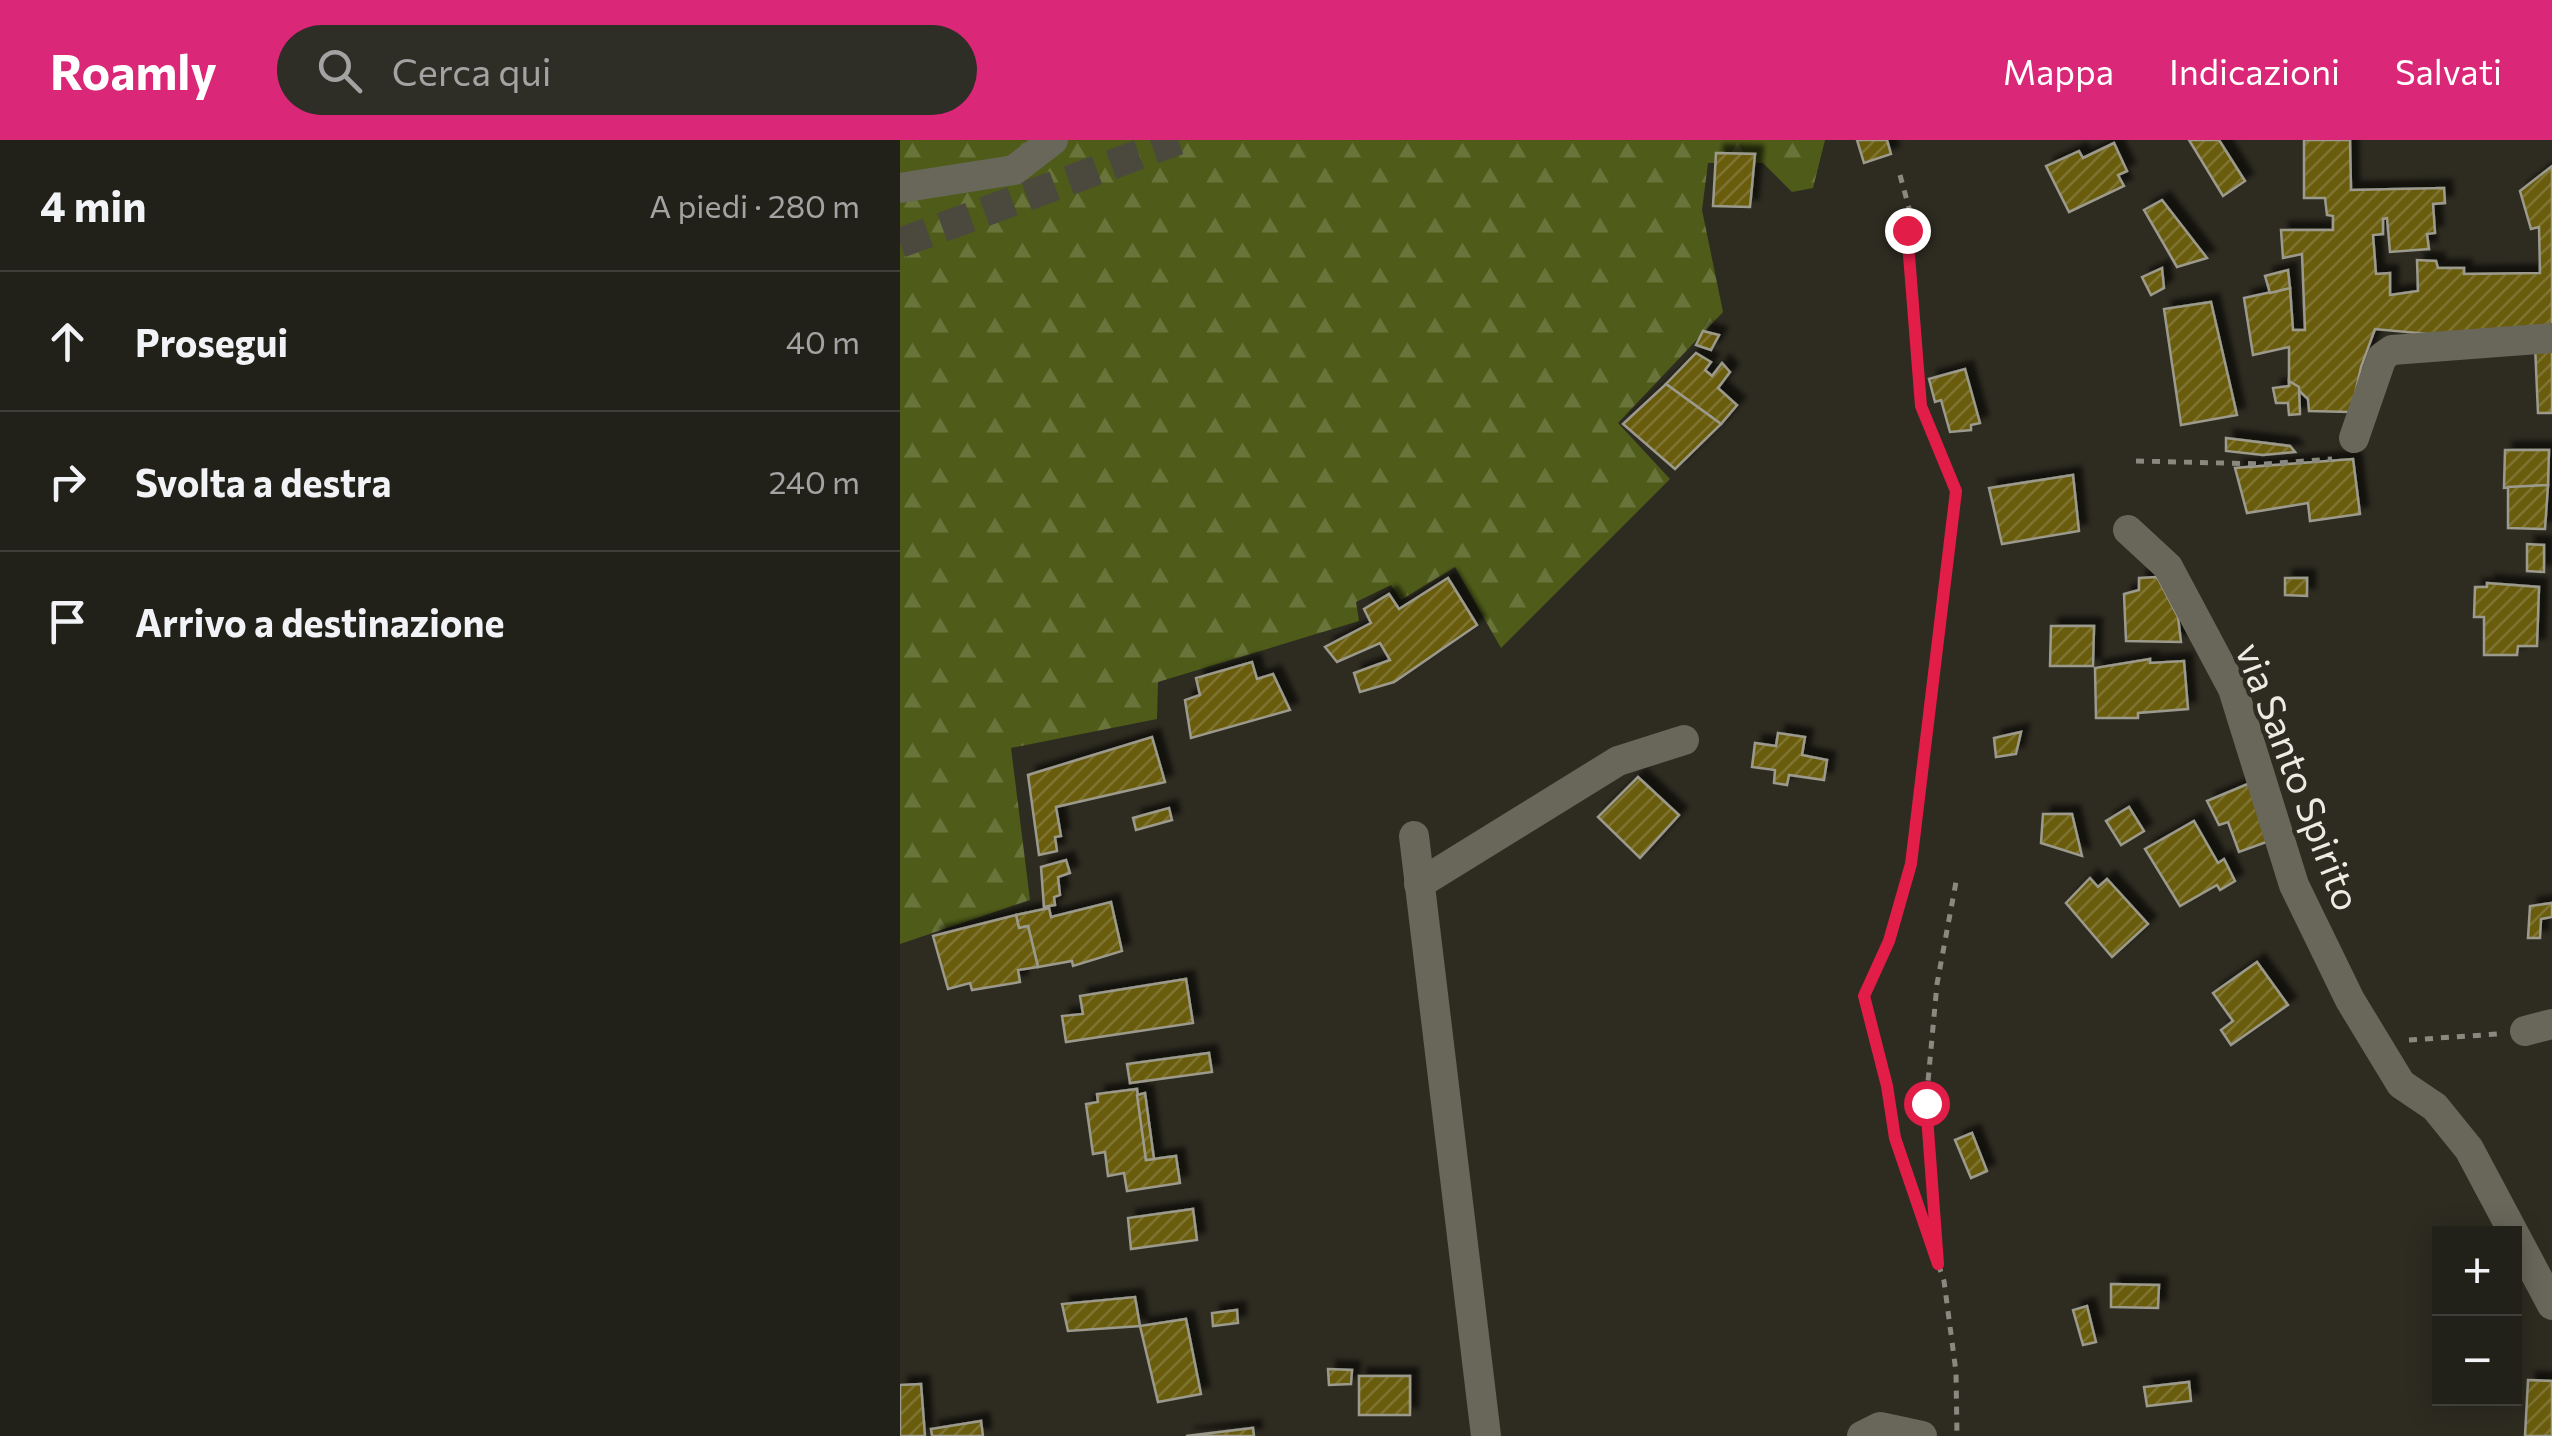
<!DOCTYPE html>
<html lang="it">
<head>
<meta charset="utf-8">
<style>
  body { margin:0; font-family:Commissioner,sans-serif; background:#2e2e26; color:#f1f3f6 }
  .controls { position:absolute; right:30px; bottom:30px; display:grid; overflow:hidden; border-radius:0px; box-shadow:0 5px 25px #0003 }
  .controls button { width:90px; height:90px; display:grid; place-items:center; padding:0; border:0; border-bottom:2px solid #3f3e38; background:#222119; color:#f1f3f6; font:50px sans-serif }
  .stop { position:absolute; width:30px; height:30px; margin:-22px; border:8px solid #e11d48; border-radius:50%; background:#fff }
  .stop.end { background:#e11d48; border-color:#fff; box-shadow:0 2px 10px #0008 }
  .list { margin:0; padding:0; list-style:none }
  h2 { display:flex; justify-content:space-between; align-items:center; height:130px; margin:0; padding:0 40px; font-size:42px }
  h2 small { font-size:32px; font-weight:400; color:#a2a3a2 }
  .list li { display:grid; grid-template-columns:65px 1fr auto; gap:30px; align-items:center; box-sizing:border-box; height:140px; padding:0 40px; border-top:2px solid #3f3e38 }
  .list b { display:block; font-size:38px; white-space:nowrap }
  .list em { font-size:32px; font-style:normal; color:#a2a3a2 }
  .icon { flex:none; width:55px; height:55px; fill:none; stroke:currentColor; stroke-width:2; stroke-linecap:round; stroke-linejoin:round }
  .map { position:relative; flex:none; width:1652px; height:1296px; overflow:hidden }
  header { display:flex; align-items:center; gap:60px; box-sizing:border-box; height:140px; padding:0 50px; background:#db2777; color:#fff }
  header strong { font-size:48px }
  nav { display:flex; gap:55px; margin-inline-start:auto; font-size:35px }
  .search { width:700px; height:90px; background:#2e2e26; display:flex; align-items:center; gap:25px; box-sizing:border-box; padding:0 35px; border-radius:55px; color:#a2a3a2; font-size:38px }
  main { display:flex }
  aside { flex:1; background:#222119 }
  .map>svg:first-child { display:block }
  .forest { fill:url(#forest-firs) }
  .building { fill:url(#building-hatch); stroke:#9c9a8c; stroke-width:2.5; filter:url(#shadow) }
  .lines { fill:none; stroke-linecap:round; stroke-linejoin:round }
  .highway-tunnel { stroke:#4b493e; stroke-width:30; stroke-dasharray:30 15; stroke-linecap:butt }
  .path { stroke:#8a887f; stroke-width:5; stroke-dasharray:8 8; stroke-linecap:butt }
  .minor { stroke:#69665a; stroke-width:30 }
  .route { stroke:#e11d48; stroke-width:12 }
  .labels { text-anchor:middle; dominant-baseline:central; stroke-width:9; stroke-linejoin:round; paint-order:stroke }
  .street-label { font-size:38px; fill:#edebe4; stroke:#2e2c21 }
</style>
</head>
<body>
<header>
<strong>Roamly</strong>
<div class="search"><svg class="icon" aria-label="search" viewBox="0 0 24 24"><circle cx="10" cy="10" r="6"/><path d="M15 15l6 6"/></svg>Cerca qui</div>
<nav><a>Mappa</a><a>Indicazioni</a><a>Salvati</a></nav>
</header>
<main>
<aside>
<h2>4 min<small>A piedi · 280 m</small></h2>
<ul class="list">
<li><svg class="icon" aria-label="ahead" viewBox="0 0 24 24"><path d="M12 20V5M6 11l6-6 6 6"/></svg><div><b>Prosegui</b></div><em>40 m</em></li>
<li><svg class="icon" aria-label="right" viewBox="0 0 24 24"><path d="M7 20v-9h11M14 6l5 5-5 5"/></svg><div><b>Svolta a destra</b></div><em>240 m</em></li>
<li><svg class="icon" aria-label="arrive" viewBox="0 0 24 24"><path d="M6 21V4h12l-3 4 3 4H6"/></svg><div><b>Arrivo a destinazione</b></div></li>
</ul>
</aside>
<div class="map">
<svg width="1652" height="1296" viewBox="0 0 1652 1296">
  <defs>
    <pattern id="forest-firs" width="22" height="20" patternUnits="userSpaceOnUse" patternTransform="scale(2.5)"><rect width="22" height="20" fill="#4f5c19"/><path d="M5 1l3.5 6h-7zM16 11l3.5 6h-7z" fill="#69743a"/></pattern>
    <pattern id="building-hatch" width="6" height="6" patternUnits="userSpaceOnUse" patternTransform="scale(2.5)"><rect width="6" height="6" fill="#695c0e"/><path d="M-1 1l2-2M0 6l6-6M5 7l2-2" fill="none" stroke="#7f7431"/></pattern>
    <filter id="shadow"><feDropShadow dx="8" dy="-8" stdDeviation="2.5" flood-color="#0009"/></filter>
  </defs>
  <rect width="100%" height="100%" fill="#2e2c21"/>
  <!-- forest -->
  <path class="forest" d="M0,0H925L913,48L892,52L863,23H808L802,70L823,172L718,283L770,339L601,508L555,427L501,460L491,445L456,462L459,481L258,542L257,579L111,608L130,760L0,804Z"/>
  <!-- building -->
  <g class="building">
    <path d="M957,0H987L991,14L964,23Z"/>
    <path d="M1289,0H1319L1345,41L1323,56Z"/>
    <path d="M1404,0H1450L1451,50L1544,48L1545,63L1533,64L1535,93L1527,94L1529,109L1490,112L1487,78L1483,79V94L1473,95L1476,134L1490,133V155L1518,151L1517,120L1536,121L1538,128H1564V134L1640,133L1639,87L1631,89L1620,51L1652,26V191L1560,197L1475,189L1461,227L1451,272L1409,271L1408,259L1389,241V207L1353,215L1344,158L1390,148L1393,190H1405L1402,114L1383,118L1381,90H1433V76L1427,75L1425,58H1404Z"/>
    <path d="M1214,3L1227,31L1218,35L1224,46L1169,72L1146,26L1179,11L1183,18Z"/>
    <path d="M816,13L855,14L850,67L813,66Z"/>
    <path d="M1262,60L1307,118L1277,127L1244,70Z"/>
    <path d="M1262,128L1264,148L1251,155L1242,137Z"/>
    <path d="M1388,130L1390,148L1370,153L1365,136Z"/>
    <path d="M1311,162L1337,275L1281,285L1264,169Z"/>
    <path d="M803,191L819,195L811,210L796,205Z"/>
    <path d="M1652,204V273H1638L1635,205Z"/>
    <path d="M796,213L811,222L805,230L812,236L822,223L830,232L818,248L837,265L821,284L766,244Z"/>
    <path d="M1065,229L1080,283L1071,285V290L1050,292L1041,260L1035,262L1029,239Z"/>
    <path d="M1389,241L1399,247L1400,274L1389,275L1388,263H1376L1373,248L1389,246Z"/>
    <path d="M766,244L821,284L775,329L723,284Z"/>
    <path d="M1326,298L1390,306L1395,312L1363,315L1326,311Z"/>
    <path d="M1605,310H1649L1648,345L1604,348Z"/>
    <path d="M1453,319L1460,374L1410,381L1408,363L1347,373L1335,328Z"/>
    <path d="M1173,335L1179,391L1102,404L1089,348Z"/>
    <path d="M1648,345L1645,389L1608,388V347Z"/>
    <path d="M1627,404L1644,405V432L1627,431Z"/>
    <path d="M1257,437L1278,477L1281,502L1226,501L1224,454L1239,450V438Z"/>
    <path d="M548,438L577,485L494,542L460,552L454,533L490,520L480,503L437,522L425,507L471,483L464,469L489,454L499,469Z"/>
    <path d="M1385,438H1407V456L1385,455Z"/>
    <path d="M1587,443L1639,447L1637,506H1618L1617,515H1584V477H1574L1575,447H1587Z"/>
    <path d="M1151,486H1194L1193,526H1150Z"/>
    <path d="M1250,519V523L1284,521L1288,569L1238,573V578H1196L1195,528Z"/>
    <path d="M352,522L357,539L373,534L390,570L291,598L285,560L300,555L296,538Z"/>
    <path d="M1121,592L1116,614L1096,617L1094,598Z"/>
    <path d="M878,593L905,597L902,615L927,620L924,640L889,635L887,645L874,643L875,630L852,627L855,603L876,606Z"/>
    <path d="M252,597L265,642L156,667L161,696L155,697L157,711L139,715L128,635Z"/>
    <path d="M738,637L779,675L740,718L698,677Z"/>
    <path d="M1355,641L1372,700L1339,712L1328,682L1319,685L1307,661Z"/>
    <path d="M1229,667L1244,691L1221,705L1206,681Z"/>
    <path d="M269,668L272,680L236,690L233,678Z"/>
    <path d="M1143,674H1172L1182,716L1141,703Z"/>
    <path d="M1294,681L1318,723L1324,719L1335,741L1320,750L1317,745L1280,766L1245,709Z"/>
    <path d="M166,720L170,733L158,737L160,755L154,757L155,765L144,767L141,727Z"/>
    <path d="M1190,738L1198,747L1207,739L1248,784L1212,817L1166,763Z"/>
    <path d="M211,762L222,811L173,826L172,821L138,827L128,786L119,788L116,775L149,768L151,777Z"/>
    <path d="M1652,763V777L1641,779L1640,798H1628L1630,766Z"/>
    <path d="M116,775L119,788L128,786L138,827L118,830L120,842L72,850L70,843L48,849L33,796Z"/>
    <path d="M1357,822L1388,865L1331,905L1321,890L1333,881L1313,853Z"/>
    <path d="M286,839L293,883L166,902L162,876L183,874L180,856Z"/>
    <path d="M309,913L312,932L230,943L227,924Z"/>
    <path d="M237,949L246,1020L276,1016L280,1043L227,1051L224,1033L208,1036L205,1012L193,1014L186,964L198,962L197,954Z"/>
    <path d="M245,953L254,1019L246,1020L237,955Z"/>
    <path d="M1072,993L1087,1031L1071,1038L1055,1000Z"/>
    <path d="M293,1069L297,1100L231,1109L228,1078Z"/>
    <path d="M1211,1144L1259,1145L1258,1168L1211,1167Z"/>
    <path d="M235,1157L240,1186L168,1191L162,1164Z"/>
    <path d="M1187,1166L1196,1202L1183,1205L1173,1170Z"/>
    <path d="M337,1170L338,1183L313,1186L312,1173Z"/>
    <path d="M286,1179L301,1254L258,1262L240,1186Z"/>
    <path d="M428,1229L452,1230L451,1244L429,1245Z"/>
    <rect x="459" y="1236" width="51" height="39"/>
    <path d="M1628,1240L1652,1241V1296H1625Z"/>
    <path d="M1289,1242L1291,1261L1247,1266L1244,1247Z"/>
    <path d="M21,1244L25,1296H0V1245Z"/>
    <path d="M81,1281L83,1296H32L31,1289Z"/>
    <path d="M353,1288L354,1296H286Z"/>
  </g>
  <g class="lines">
    <!-- highway-tunnel -->
    <path class="highway-tunnel" d="M0,103L278,0"/>
    <!-- path -->
    <g class="path">
      <path d="M1000,35L1009,68L1010,163L1021,266L1056,351L1011,724L989,801L964,856L987,946L995,998L1044,1141L1056,1232L1057,1296"/>
      <path d="M1236,321L1364,324L1432,319"/>
      <path d="M1509,900L1598,894"/>
      <path d="M1038,1116L1026,963L1037,844L1056,742"/>
    </g>
    <!-- minor -->
    <g class="minor">
      <path d="M0,48L114,30L153,0"/>
      <path d="M1454,298L1482,217L1492,210L1652,198"/>
      <path d="M1228,390L1268,427L1333,549L1394,745L1450,860L1501,944L1535,967L1569,1009L1652,1165"/>
      <path d="M514,696L586,1296"/>
      <path d="M519,744L718,621L784,600"/>
      <path d="M1625,891L1652,884"/>
      <path d="M962,1296L980,1287L1022,1296"/>
    </g>
  </g>
  <g class="lines">
    <!-- route -->
    <path class="route" d="M1007,90L1021,266L1056,351L1011,724L989,801L964,856L987,946L995,998L1038,1124L1026,963"/>
  </g>
  <g class="labels">
    <!-- street labels -->
    <g class="street-label">
      <text transform="translate(1400 636) rotate(69)">via Santo Spirito</text>
    </g>
  </g>
</svg>
<div class="controls">
<button>+</button>
<button>−</button>
</div>
<div class="stop" style="left:1026px;top:963px"></div>
<div class="stop end" style="left:1007px;top:90px"></div>
</div>
</main>
</body>
</html>
